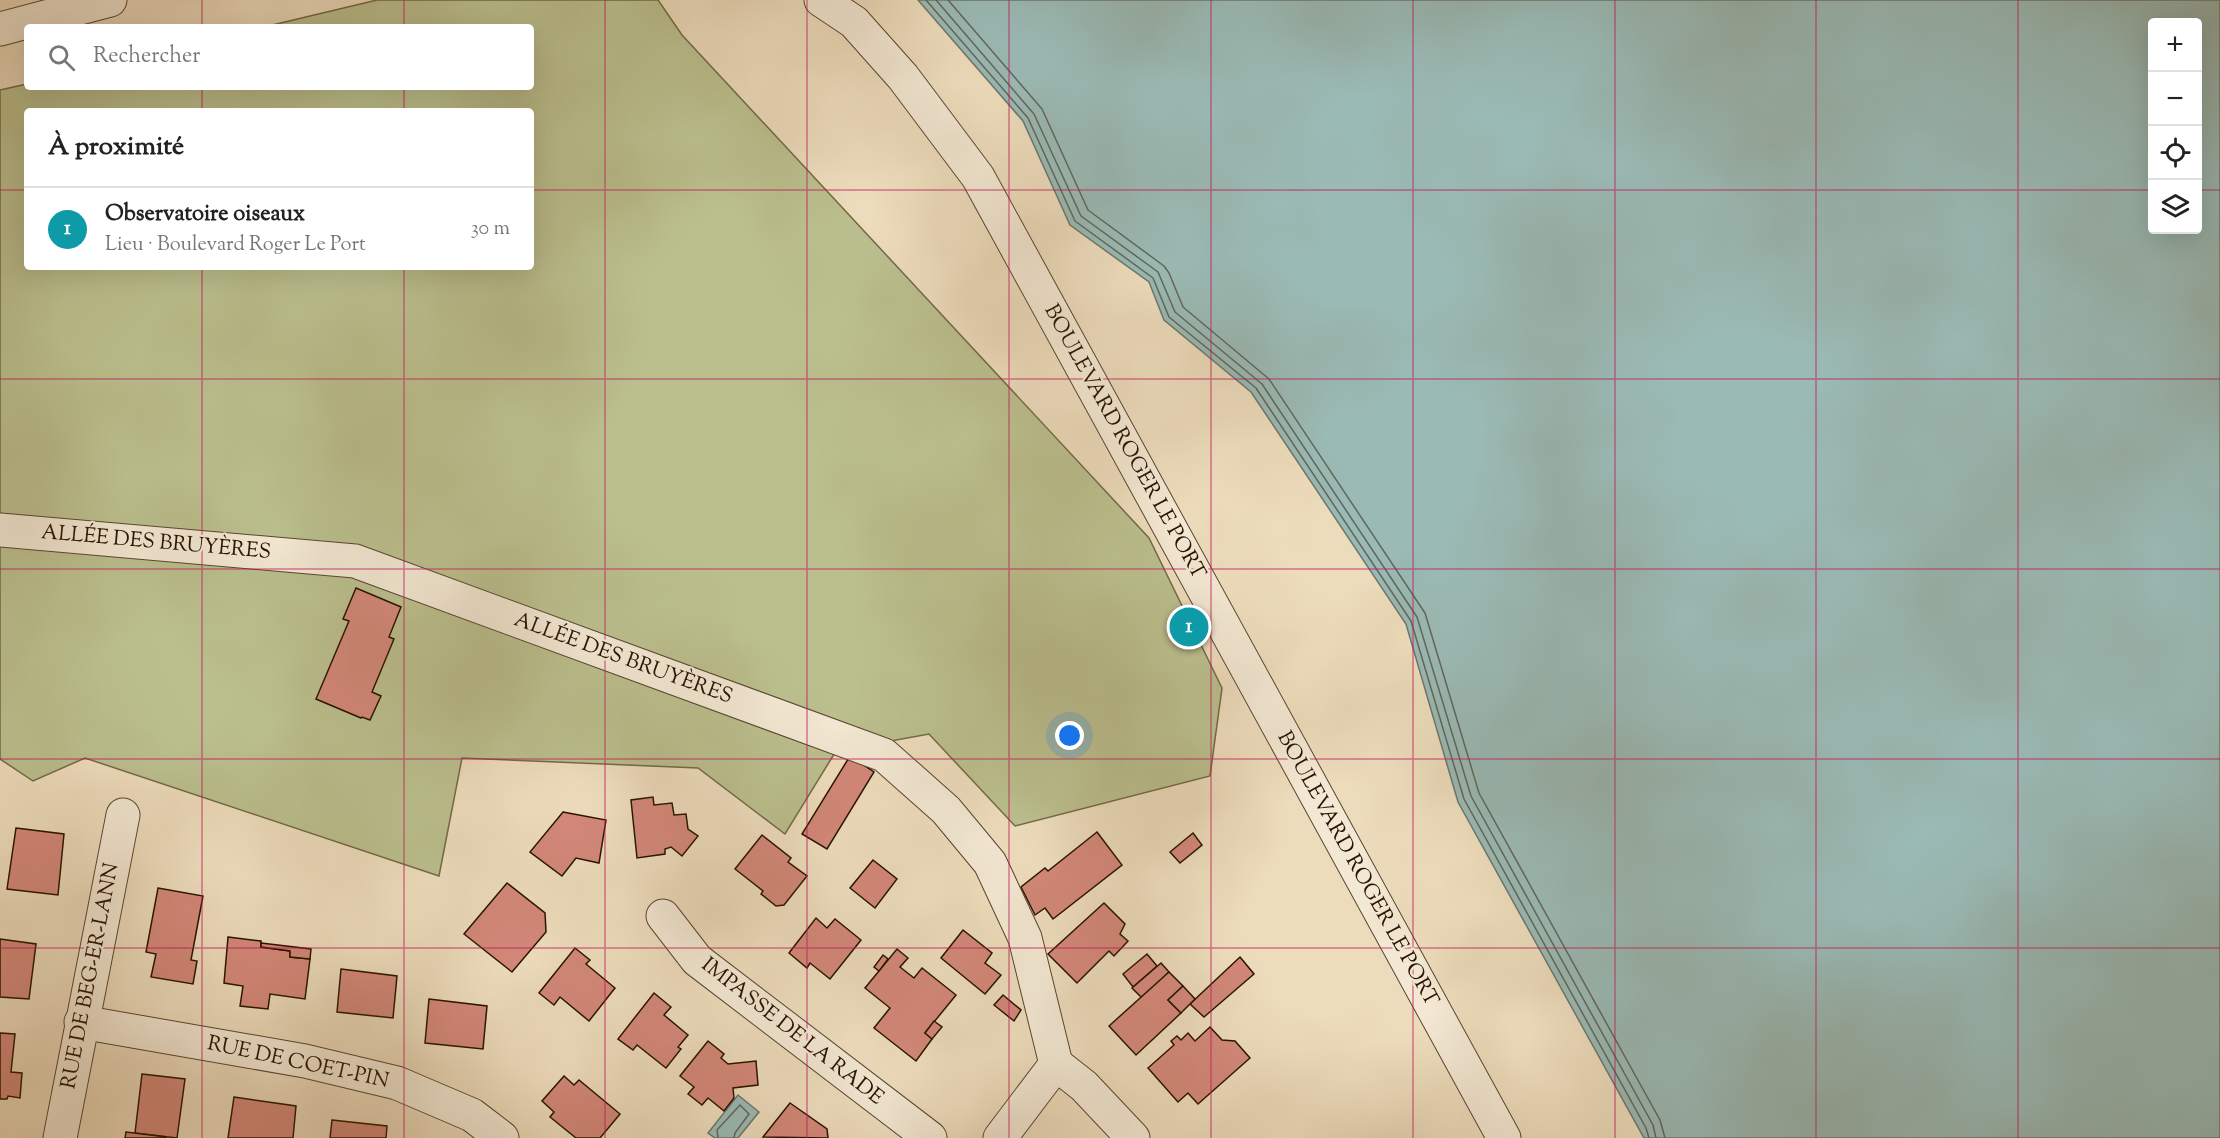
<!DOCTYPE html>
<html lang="fr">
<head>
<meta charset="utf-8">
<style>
  body { margin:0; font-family:"Sorts Mill Goudy",serif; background:#f2f2f2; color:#222 }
  .controls { position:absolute; right:18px; top:18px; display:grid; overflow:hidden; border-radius:6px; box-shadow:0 6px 24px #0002 }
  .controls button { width:54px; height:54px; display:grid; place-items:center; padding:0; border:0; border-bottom:2px solid #e0e0e0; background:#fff; color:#222; font:30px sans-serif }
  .you { position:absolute; left:1070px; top:736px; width:21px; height:21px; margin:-15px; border:4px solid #fff; border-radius:50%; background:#1a73e8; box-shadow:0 0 0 9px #1a73e833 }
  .badge { display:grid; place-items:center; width:39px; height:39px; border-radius:50%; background:#8f2418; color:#fff; font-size:20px; font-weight:700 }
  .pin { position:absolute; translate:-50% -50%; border:3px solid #fff; box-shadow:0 2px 6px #0006 }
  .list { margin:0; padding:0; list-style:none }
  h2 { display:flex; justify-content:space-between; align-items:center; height:78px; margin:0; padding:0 24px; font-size:26px }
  h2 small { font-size:20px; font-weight:400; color:#767676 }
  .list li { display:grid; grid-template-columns:39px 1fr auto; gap:18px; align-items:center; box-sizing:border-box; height:84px; padding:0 24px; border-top:2px solid #e0e0e0 }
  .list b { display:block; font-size:22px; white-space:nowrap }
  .list p { margin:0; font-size:20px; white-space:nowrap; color:#767676 }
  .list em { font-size:20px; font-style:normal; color:#767676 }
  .icon { flex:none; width:33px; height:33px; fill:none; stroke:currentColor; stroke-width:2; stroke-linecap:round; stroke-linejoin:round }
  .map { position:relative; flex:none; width:2220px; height:1138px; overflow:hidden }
  .search { position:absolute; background:#fff; box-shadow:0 6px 24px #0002; left:24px; top:24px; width:510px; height:66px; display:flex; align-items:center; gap:15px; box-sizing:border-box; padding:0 21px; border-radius:6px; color:#767676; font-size:22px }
  .panel { position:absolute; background:#fff; box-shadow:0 6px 24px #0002; left:24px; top:108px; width:510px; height:162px; border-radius:6px }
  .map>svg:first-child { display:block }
  .green { fill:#bbbf8e; stroke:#726947; stroke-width:1.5; fill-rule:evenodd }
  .water { fill:#9abab5; stroke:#6c776d; stroke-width:1.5; fill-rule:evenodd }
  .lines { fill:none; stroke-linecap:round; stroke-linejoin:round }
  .shore { stroke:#61665a; stroke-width:1.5 }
  .building { fill:#d38879; stroke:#281300; stroke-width:1.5 }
  .minor-casing { stroke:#59452f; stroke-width:35 }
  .tertiary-casing { stroke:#59452f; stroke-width:35 }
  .minor { stroke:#f3e8d3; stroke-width:33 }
  .tertiary { stroke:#f3e8d3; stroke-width:33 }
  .grid { fill:none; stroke:#c2185b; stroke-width:1.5; stroke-opacity:0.55 }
  .labels { text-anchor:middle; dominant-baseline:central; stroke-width:4.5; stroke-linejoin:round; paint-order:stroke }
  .street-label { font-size:21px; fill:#281300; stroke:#f3e8d3 }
</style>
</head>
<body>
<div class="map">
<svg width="2220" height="1138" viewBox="0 0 2220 1138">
  <rect width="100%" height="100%" fill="#eddcbc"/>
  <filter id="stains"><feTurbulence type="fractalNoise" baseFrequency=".00333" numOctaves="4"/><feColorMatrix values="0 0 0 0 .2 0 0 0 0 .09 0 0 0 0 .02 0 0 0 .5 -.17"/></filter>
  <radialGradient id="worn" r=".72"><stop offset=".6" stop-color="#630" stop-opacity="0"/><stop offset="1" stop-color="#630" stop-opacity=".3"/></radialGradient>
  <!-- green -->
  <path class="green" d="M377,0H658L682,35L1149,538L1222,688L1210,776L1015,826L929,734L836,751L785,834L698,768L462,758L439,876L85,758L33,781L0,759V90L27,84V87H531V27H264ZM27,111H531V267H27Z"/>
  <!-- water -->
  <g class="water">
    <path d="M918,0H2220V1138H1644L1458,802L1406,624L1251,392L1164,320L1149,282L1070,225L1023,121ZM2152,22H2198V230H2152Z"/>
    <path d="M738,1095L759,1112L738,1138H715L708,1133Z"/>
  </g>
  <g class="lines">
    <!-- shore -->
    <g class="shore">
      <path d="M926,0L1028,118L1075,221L1153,278L1169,317L1256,388L1411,621L1464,799L1646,1128L1649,1138"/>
      <path d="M936,0L1034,114L1081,216L1158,272L1175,312L1262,384L1417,617L1471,796L1653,1125L1656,1138"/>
      <path d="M948,0L1042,109L1088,210L1164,266L1169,273L1183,307L1269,379L1425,613L1479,793L1660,1120L1665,1138"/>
      <path d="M718,1138L717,1130L740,1105L749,1114L735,1133L734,1138"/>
    </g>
  </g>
  <!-- building -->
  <g class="building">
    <path d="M356,588L401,607L389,637L394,639L372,692L381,696L370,720L362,717L361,718L316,699L349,621L343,619Z"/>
    <path d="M850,756L874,772L827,849L802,834Z"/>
    <path d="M653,797L654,805L672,803L674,815L686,814L688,829L698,836L682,856L671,847L665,849V854L637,858L631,800Z"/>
    <path d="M563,812L606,820L599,863L576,858L562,876L530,852Z"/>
    <path d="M16,828L64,834L58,895L7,889Z"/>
    <path d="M1097,832L1122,865L1053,919L1045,908L1035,915L1021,887L1045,868L1048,871Z"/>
    <path d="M1193,833L1202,845L1180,863L1170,852Z"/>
    <path d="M762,835L791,858L788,862L807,876L784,905L776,906L761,894L763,891L735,869Z"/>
    <path d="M873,860L897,879L875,908L850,888Z"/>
    <path d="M507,883L545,913L546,932L512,972L464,934Z"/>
    <path d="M158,888L203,896L191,960L197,961L193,984L151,977L156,954L146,952Z"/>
    <path d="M1104,903L1125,924L1120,934L1128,941L1114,956L1109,951L1077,983L1048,954Z"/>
    <path d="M816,918L827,928L835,919L861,940L830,979L810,963L807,968L789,953Z"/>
    <path d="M963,930L992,953L985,963L1001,975L985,994L941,958Z"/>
    <path d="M228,937L261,941V947L290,951V957L310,959L305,999L270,994L268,1009L240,1006L243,986L224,983Z"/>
    <path d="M0,939L36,944L29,999L0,997Z"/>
    <path d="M261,943L311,949L310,959L290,957V951L261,947Z"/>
    <path d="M575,948L590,960L586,964L615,988L589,1021L560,997L554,1005L539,993Z"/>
    <path d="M897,949L908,958L900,967L914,978L922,968L956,995L925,1033L932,1039L916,1061L874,1028L890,1008L865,988Z"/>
    <path d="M1147,954L1157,966L1133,987L1123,974Z"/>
    <path d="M883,955L888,959L879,971L874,967Z"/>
    <path d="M1240,957L1254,974L1204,1017L1190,1004Z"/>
    <path d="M1161,963L1169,972L1142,998L1132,988Z"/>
    <path d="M341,969L397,976L393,1018L337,1012Z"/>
    <path d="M1169,972L1183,986L1168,1000L1181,1013L1136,1055L1109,1026Z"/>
    <path d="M1183,986L1195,999L1181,1013L1168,1000Z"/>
    <path d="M654,993L671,1007L664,1015L688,1035L678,1047L681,1049L666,1068L637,1045L633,1050L618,1039Z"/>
    <path d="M1003,995L1021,1010L1014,1021L994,1005Z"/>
    <path d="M429,999L487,1006L483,1049L425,1043Z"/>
    <path d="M934,1021L942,1027L932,1039L925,1033Z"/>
    <path d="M1210,1027L1222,1040L1235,1041L1250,1058L1198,1104L1188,1093L1178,1102L1148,1068L1174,1045L1171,1041L1177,1036L1181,1040L1188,1033L1195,1041Z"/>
    <path d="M0,1033L15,1034L11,1072L22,1073L20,1098L8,1096L7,1099H0Z"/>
    <path d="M708,1041L724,1054L721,1058L728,1064L756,1061L758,1085L733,1088L734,1098L724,1111L708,1098L702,1105L688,1094L694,1087L680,1076Z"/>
    <path d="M142,1074L185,1079L177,1138L135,1133Z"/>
    <path d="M564,1076L574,1085L579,1080L620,1114L600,1138H576L550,1117L554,1112L542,1101Z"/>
    <path d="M234,1097L296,1106L293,1138H228Z"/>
    <path d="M790,1103L827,1129L828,1138L763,1137Z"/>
    <path d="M332,1120L387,1126L386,1138H330Z"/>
    <path d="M126,1132L166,1137V1138H125Z"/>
  </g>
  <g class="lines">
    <!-- minor casing -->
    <g class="minor-casing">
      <g id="minor">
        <path d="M0,530L355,561L884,755L946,810L990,863L1025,938L1056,1064"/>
        <path d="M663,916L697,960L930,1138"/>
        <path d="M81,1022L305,1061L397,1083L472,1115L502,1138"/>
        <path d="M60,1138L123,815"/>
        <path d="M1000,1138L1056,1064L1084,1086L1133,1138"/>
      </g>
    </g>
    <!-- tertiary casing -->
    <g class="tertiary-casing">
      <g id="tertiary">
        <path d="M821,0L854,22L903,77L978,177L1504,1138"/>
        <path d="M0,29L110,0"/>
      </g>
    </g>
    <!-- minor -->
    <use href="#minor" class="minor"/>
    <!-- tertiary -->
    <use href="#tertiary" class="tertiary"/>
  </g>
  <!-- grid -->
  <path class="grid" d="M202,0V27M404,0V27M605,0V1138M807,0V1138M1009,0V1138M1211,0V1138M1413,0V1138M1615,0V1138M1816,0V1138M2018,0V1138M202,87V111M404,87V111M0,190H27M531,190H2152M2198,190H2220M202,267V1138M404,267V1138M0,379H2220M0,569H2220M0,759H2220M0,948H2220"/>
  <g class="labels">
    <!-- street labels -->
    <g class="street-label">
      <text transform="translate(1124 442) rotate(61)">BOULEVARD ROGER LE PORT</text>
      <text transform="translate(156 543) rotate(5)">ALLÉE DES BRUYÈRES</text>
      <text transform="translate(623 659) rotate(20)">ALLÉE DES BRUYÈRES</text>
      <text transform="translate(1357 869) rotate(61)">BOULEVARD ROGER LE PORT</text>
      <text transform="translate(91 976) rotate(-79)">RUE DE BEG-ER-LANN</text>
      <text transform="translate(792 1032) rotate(38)">IMPASSE DE LA RADE</text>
      <text transform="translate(298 1063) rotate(12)">RUE DE COET-PIN</text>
    </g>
  </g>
  <rect width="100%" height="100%" filter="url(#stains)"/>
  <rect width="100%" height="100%" fill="url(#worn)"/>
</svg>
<div class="controls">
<button>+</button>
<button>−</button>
<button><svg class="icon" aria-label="locate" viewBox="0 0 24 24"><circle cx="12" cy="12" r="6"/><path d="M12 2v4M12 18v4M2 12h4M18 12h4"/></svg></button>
<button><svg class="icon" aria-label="layers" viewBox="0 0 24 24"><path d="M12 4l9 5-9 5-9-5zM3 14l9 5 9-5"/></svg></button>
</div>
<div class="you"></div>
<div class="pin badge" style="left:1189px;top:627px;background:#0f9aa8">1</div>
<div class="search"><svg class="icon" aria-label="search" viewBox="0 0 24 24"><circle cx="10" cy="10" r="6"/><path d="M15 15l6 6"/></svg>Rechercher</div>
<section class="panel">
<h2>À proximité<small></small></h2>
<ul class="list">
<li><span class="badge" style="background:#0f9aa8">1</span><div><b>Observatoire oiseaux</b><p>Lieu · Boulevard Roger Le Port</p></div><em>30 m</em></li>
</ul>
</section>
</div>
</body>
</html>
